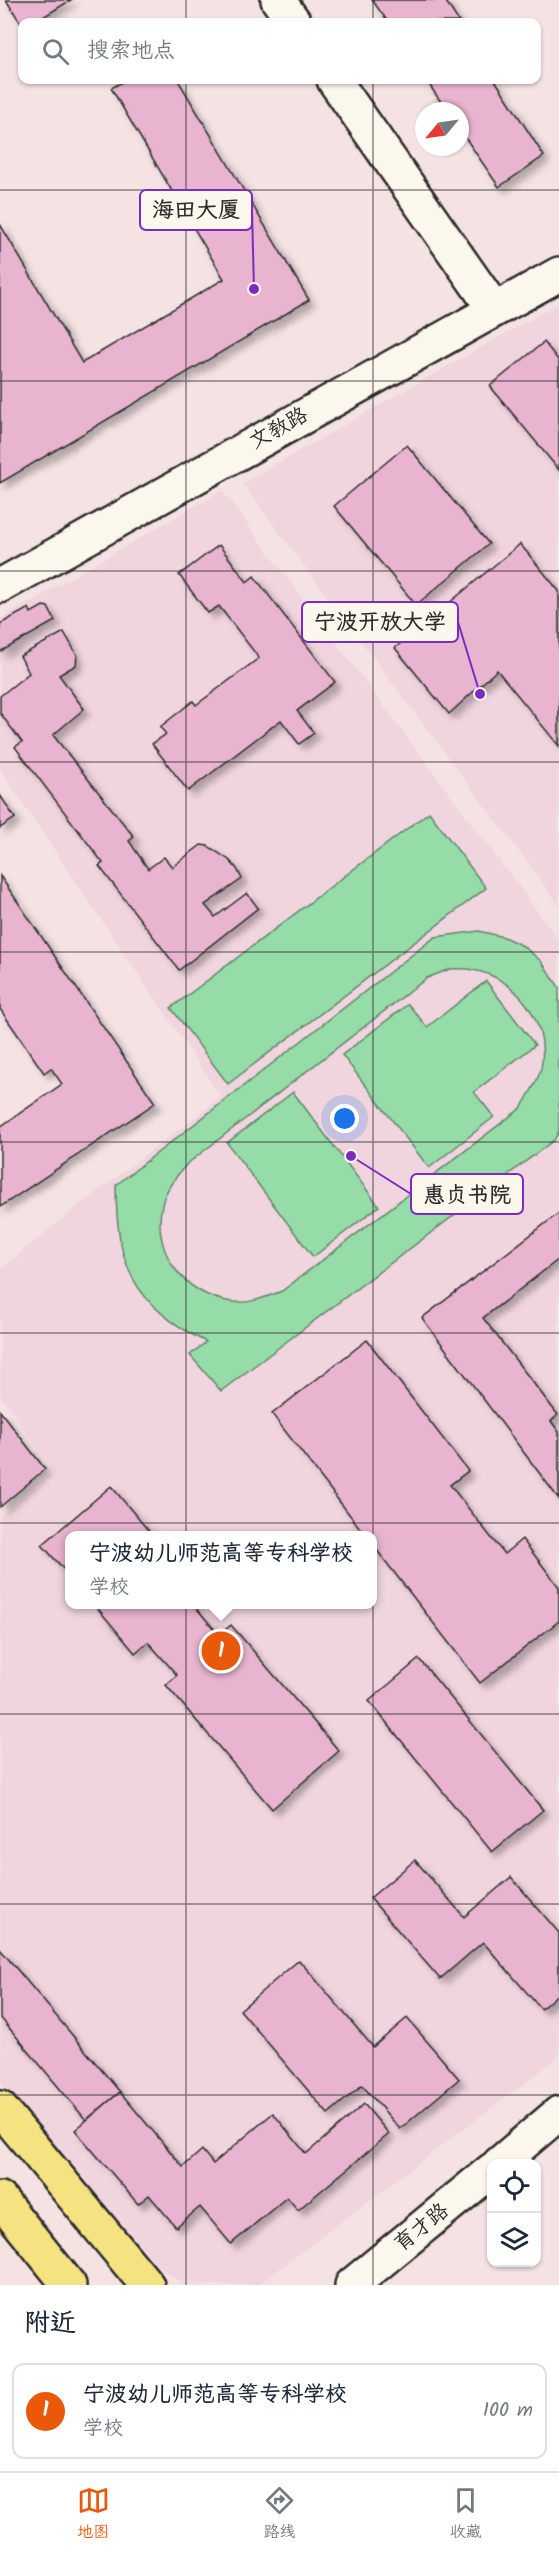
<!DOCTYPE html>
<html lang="zh">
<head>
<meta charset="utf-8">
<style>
  body { margin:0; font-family:Kalam,"LXGW WenKai TC",sans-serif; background:#f6f6f7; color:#1f2937 }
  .controls { position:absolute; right:18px; bottom:18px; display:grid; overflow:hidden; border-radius:12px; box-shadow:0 2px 4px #0004 }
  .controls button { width:54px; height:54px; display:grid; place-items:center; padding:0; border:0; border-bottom:2px solid #e0e1e3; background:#fff; color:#1f2937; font:30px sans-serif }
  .compass { position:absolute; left:415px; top:102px; width:54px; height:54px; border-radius:50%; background:#fff; box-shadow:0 2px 4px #0004; rotate:241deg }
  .you { position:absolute; left:345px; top:1119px; width:21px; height:21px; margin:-15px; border:4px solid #fff; border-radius:50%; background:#1a73e8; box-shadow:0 0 0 9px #1a73e833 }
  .badge { display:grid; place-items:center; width:39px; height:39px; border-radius:50%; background:#ea580c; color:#fff; font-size:20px; font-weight:700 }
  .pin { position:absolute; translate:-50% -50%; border:3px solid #fff; box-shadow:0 2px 6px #0006 }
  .popup { position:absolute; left:65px; top:1531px; width:312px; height:78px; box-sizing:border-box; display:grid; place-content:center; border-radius:12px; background:#fff; filter:drop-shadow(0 2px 4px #0005); font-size:20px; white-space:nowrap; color:#747a83 }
  .popup b { font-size:22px; color:#1f2937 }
  .popup::after { content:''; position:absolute; left:50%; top:100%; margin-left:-12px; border:12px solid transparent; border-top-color:#fff }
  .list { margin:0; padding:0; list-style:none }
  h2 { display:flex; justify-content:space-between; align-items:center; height:78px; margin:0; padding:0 24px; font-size:26px }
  h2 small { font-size:20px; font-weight:400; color:#747a83 }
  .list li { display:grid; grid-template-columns:39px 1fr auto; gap:18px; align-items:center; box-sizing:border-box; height:96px; margin:0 12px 12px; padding:0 12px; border:2px solid #e0e1e3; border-radius:12px }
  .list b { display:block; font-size:22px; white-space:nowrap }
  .list p { margin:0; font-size:20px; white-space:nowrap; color:#747a83 }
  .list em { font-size:20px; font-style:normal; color:#747a83 }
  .icon { flex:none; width:33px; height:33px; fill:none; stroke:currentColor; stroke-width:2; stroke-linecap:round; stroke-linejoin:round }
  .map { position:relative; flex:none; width:559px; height:2285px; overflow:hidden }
  .search { position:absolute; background:#fff; box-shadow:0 2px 4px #0004; left:18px; right:18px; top:18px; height:66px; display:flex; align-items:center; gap:15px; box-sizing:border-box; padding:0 21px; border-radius:12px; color:#747a83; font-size:22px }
  .sheet { height:186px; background:#fff }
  nav { display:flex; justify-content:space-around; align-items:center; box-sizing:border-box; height:84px; border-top:2px solid #e0e1e3; background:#fff; font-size:16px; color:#747a83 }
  nav a { display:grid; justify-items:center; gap:3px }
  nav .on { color:#ea580c }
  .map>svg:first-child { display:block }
  .built { fill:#f1d5de; fill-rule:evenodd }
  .green { fill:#96dca9; stroke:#60846a; stroke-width:1.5; fill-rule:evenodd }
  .building { fill:#e8b4d0; stroke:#2b2b2b; stroke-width:1.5; filter:url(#shadow) }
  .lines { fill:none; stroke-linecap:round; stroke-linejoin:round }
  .secondary-casing { stroke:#2b2b2b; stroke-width:38 }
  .primary-casing { stroke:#2b2b2b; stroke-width:38 }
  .secondary { stroke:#fbf7ec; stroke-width:33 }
  .primary { stroke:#f5e382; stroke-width:33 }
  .grid { fill:none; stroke:#2b2b2b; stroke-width:1.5; stroke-opacity:0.55 }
  .labels { text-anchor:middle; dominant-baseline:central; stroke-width:5; stroke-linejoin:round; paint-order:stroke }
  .street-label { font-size:21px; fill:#2b2b2b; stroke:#fbf7ec }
  .leader { fill:none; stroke:#7b2cbf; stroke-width:2 }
  .callout-dot { fill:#7b2cbf; stroke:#fbf7ec; stroke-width:2 }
  .callout { fill:#fbf7ec; stroke:#7b2cbf; stroke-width:2 }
  .callout-label { font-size:22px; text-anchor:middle; font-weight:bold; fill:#2b2b2b }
</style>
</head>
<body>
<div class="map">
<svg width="559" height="2285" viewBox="0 0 559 2285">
  <defs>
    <filter id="shadow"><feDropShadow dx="5.5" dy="5.5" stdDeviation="3" flood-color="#0004"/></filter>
  </defs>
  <rect width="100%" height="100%" fill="#f5e3e4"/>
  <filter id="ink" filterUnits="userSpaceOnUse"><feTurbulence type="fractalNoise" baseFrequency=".0167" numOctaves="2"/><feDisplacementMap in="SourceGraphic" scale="12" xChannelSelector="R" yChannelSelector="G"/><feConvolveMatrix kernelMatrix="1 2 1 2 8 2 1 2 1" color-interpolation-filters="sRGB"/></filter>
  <g filter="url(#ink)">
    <!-- built -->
    <g class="built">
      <path d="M559,303V905L242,483Z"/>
      <path d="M222,490L559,940V2057L258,2285H185L159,2267L0,2082V1516L53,1471L0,1395V1270L65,1216L221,1097L0,770V619ZM70,1536H372V1604H70Z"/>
    </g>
    <!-- green -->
    <g class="green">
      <path d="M429,812L486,888L228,1084L171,1008Z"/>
      <path d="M479,931L504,937L523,946L541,961L559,987V1131L554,1140L221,1391L190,1355L206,1342C133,1304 116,1266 116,1185L435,937ZM450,969C458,969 466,968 473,970C515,978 547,1018 542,1062C541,1077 529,1094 521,1108L282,1291C266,1297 250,1304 233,1302C182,1296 148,1248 164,1198C168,1186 178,1174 187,1164L427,978Z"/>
      <path d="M486,981L535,1045L474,1092L494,1117L429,1168L342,1055L408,1004L427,1027Z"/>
      <path d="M293,1092L379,1206L313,1257L227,1143Z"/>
    </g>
    <!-- building -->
    <g class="building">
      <path d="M6,0H71L35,22H22V25Z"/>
      <path d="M372,0H445L459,22H388Z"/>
      <path d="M126,80H178L309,300L0,483V224L82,363L224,279L111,88Z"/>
      <path d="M426,80H495L544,156L499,187L460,130V111H447Z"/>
      <path d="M544,342L559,361V470L490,386Z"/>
      <path d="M407,445L489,544L416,605L334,506Z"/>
      <path d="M520,544L559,591V746L497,670L449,714L395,648Z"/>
      <path d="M219,545L247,582L254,576L335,682L297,711L314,733L299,744L281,720L188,791L152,744L166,734L160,727L193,701L196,705L259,658L219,606L208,613L179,575Z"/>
      <path d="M43,606L48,607L55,621L0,652V624L29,608L31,613Z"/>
      <path d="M64,632L77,655L76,665L59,675L84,709L53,735L134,837L129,841L148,869L164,857L172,867L201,845L208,846L229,860L237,869L242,879L205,905L215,917L247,893L258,908L179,970L99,866L103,863L15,747L22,742L0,713V696L29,673L20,656Z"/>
      <path d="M0,795L15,818L0,828Z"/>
      <path d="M0,876L155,1103L0,1207V1127L62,1084L51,1068L44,1073L0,1009Z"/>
      <path d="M559,1213V1259L483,1318L558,1415L551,1421L559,1432V1499L422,1318Z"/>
      <path d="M367,1340L468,1471L450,1485L504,1554L522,1539L559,1587V1621L480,1683L372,1544V1536H366L272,1414Z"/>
      <path d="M0,1411L45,1469L0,1507Z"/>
      <path d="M111,1486L153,1536H70V1576L42,1545Z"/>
      <path d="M94,1604H193L219,1635L231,1625L339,1751L272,1809L166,1685L177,1675L148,1642L135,1653Z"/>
      <path d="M419,1659L543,1810L492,1852L369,1701Z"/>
      <path d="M415,1860L464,1917L511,1877L559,1933V1993L541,2009L483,1942L440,1979L370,1898Z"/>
      <path d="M0,1949L120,2092L86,2120L0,2017Z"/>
      <path d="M299,1960L373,2047L407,2018L459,2079L400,2129L362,2085L328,2114L240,2010Z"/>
      <path d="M120,2092L183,2167L202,2150L213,2164L273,2113L306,2154L364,2104L389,2134L298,2210L287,2197L231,2244L200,2207L176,2227L149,2195L138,2204L75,2130Z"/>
    </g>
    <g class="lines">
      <!-- secondary casing -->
      <g class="secondary-casing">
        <g id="secondary">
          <path d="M278,0L294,22"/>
          <path d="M334,80L494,309"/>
          <path d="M0,586L559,274"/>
          <path d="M499,2164L559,2113"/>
          <path d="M352,2285L492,2170"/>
        </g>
      </g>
      <!-- primary casing -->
      <g class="primary-casing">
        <g id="primary">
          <path d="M0,2108L147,2285"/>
          <path d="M0,2199L69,2285"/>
        </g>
      </g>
      <!-- secondary -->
      <use href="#secondary" class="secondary"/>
      <!-- primary -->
      <use href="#primary" class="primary"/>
    </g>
  </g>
  <!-- grid -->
  <path class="grid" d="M186,0V22M373,0V22M186,80V2285M373,80V2285M0,190H559M0,381H559M0,571H559M0,762H559M0,952H559M0,1142H559M0,1333H559M0,1523H559M0,1714H559M0,1904H559M0,2095H559"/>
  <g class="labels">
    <!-- street labels -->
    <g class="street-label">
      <text transform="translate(279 429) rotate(-29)">文教路</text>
      <text transform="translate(422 2228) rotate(-39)">育才路</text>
    </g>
  </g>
  <!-- callouts -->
  <path class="leader" d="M254 289L252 210M480 694L458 622M351 1156L411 1194"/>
  <g class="callout-dot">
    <circle cx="254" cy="289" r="6"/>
    <circle cx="480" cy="694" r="6"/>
    <circle cx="351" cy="1156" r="6"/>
  </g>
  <g class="callout">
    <rect x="140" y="190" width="112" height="40" rx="6"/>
    <rect x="302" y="602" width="156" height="40" rx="6"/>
    <rect x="411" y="1174" width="112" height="40" rx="6"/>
  </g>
  <g class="callout-label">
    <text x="196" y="217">海田大厦</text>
    <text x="380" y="629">宁波开放大学</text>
    <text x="467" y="1202">惠贞书院</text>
  </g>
</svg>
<div class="controls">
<button><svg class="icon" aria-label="locate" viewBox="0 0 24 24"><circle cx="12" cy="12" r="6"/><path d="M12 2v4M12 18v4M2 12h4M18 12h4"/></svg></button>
<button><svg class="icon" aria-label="layers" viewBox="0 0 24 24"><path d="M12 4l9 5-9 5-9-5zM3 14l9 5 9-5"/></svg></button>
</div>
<svg class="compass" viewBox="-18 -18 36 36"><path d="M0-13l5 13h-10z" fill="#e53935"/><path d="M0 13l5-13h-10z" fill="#747a83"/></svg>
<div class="you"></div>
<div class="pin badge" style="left:221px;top:1651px">1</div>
<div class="popup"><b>宁波幼儿师范高等专科学校</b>学校</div>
<div class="search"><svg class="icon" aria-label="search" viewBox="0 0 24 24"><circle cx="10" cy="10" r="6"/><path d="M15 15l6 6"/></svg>搜索地点</div>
</div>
<section class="sheet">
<h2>附近<small></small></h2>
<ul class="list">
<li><span class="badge">1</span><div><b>宁波幼儿师范高等专科学校</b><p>学校</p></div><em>100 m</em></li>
</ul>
</section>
<nav>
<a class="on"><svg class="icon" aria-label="map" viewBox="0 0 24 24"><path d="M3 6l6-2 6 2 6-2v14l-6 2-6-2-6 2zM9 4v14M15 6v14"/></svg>地图</a>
<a><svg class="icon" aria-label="directions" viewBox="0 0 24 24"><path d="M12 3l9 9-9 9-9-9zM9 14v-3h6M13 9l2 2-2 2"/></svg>路线</a>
<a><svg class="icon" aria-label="saved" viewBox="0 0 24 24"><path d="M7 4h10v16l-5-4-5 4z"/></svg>收藏</a>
</nav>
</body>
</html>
